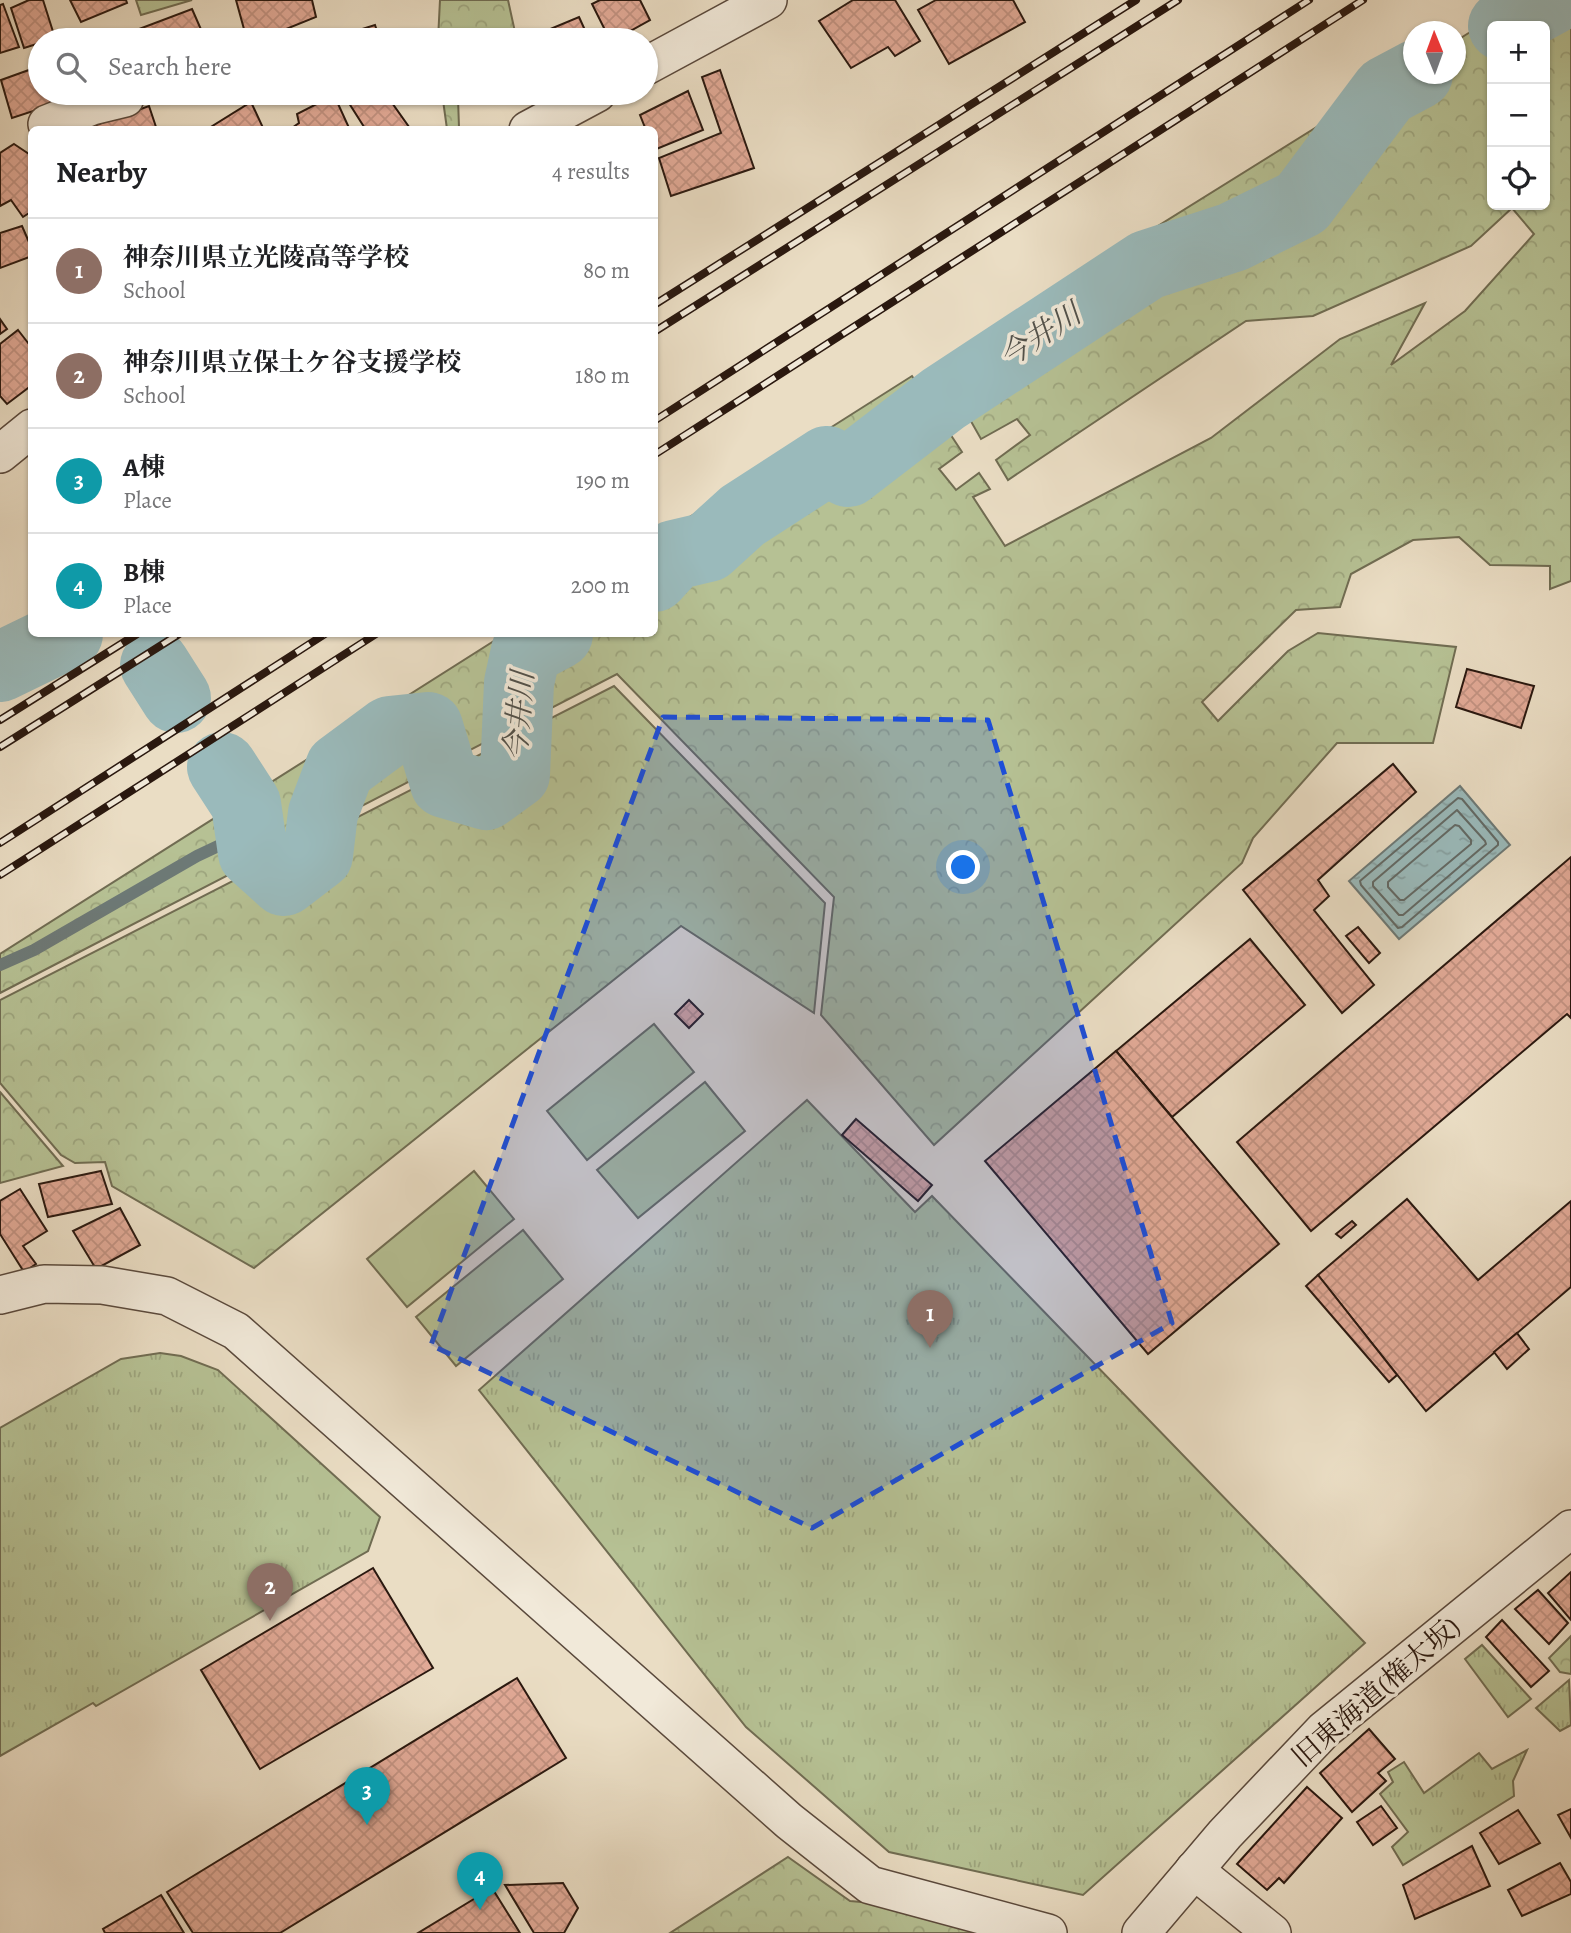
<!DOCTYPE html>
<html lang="en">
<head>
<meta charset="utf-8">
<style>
  body { margin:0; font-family:Alegreya,"Noto Serif JP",serif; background:#f6f6f6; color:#202124 }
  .controls { position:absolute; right:21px; top:21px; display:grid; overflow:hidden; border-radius:10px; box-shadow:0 2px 5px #0004 }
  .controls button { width:63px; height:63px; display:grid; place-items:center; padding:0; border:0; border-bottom:2px solid #e0e0e0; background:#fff; color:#202124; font:35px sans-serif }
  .compass { position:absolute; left:1403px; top:21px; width:63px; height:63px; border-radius:50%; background:#fff; box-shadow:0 2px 5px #0004; rotate:359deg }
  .you { position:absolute; left:964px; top:868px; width:24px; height:24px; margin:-18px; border:5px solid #fff; border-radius:50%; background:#1a73e8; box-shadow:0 0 0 10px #1a73e833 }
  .badge { display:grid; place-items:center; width:46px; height:46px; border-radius:50%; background:#2563eb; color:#fff; font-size:23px; font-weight:700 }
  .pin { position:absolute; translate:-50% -58px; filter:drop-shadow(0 2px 4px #0008) }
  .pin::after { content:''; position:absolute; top:37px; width:24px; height:21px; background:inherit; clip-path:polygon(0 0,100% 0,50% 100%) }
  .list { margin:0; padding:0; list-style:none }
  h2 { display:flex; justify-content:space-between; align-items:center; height:91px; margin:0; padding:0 28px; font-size:30px }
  h2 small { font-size:23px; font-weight:400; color:#757577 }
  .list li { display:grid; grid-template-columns:46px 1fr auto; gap:21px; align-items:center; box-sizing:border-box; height:105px; padding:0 28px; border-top:2px solid #e0e0e0 }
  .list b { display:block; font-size:26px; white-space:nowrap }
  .list p { margin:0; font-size:23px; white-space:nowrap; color:#757577 }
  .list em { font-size:23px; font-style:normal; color:#757577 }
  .icon { flex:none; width:38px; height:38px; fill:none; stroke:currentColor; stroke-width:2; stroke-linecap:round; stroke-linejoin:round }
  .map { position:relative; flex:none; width:1571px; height:1933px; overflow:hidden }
  .search { position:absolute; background:#fff; box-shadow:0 2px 5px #0004; left:28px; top:28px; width:630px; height:77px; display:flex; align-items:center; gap:18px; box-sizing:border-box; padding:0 24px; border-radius:38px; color:#757577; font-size:26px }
  .panel { position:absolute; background:#fff; box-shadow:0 2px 5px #0004; left:28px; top:126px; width:630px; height:511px; border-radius:10px }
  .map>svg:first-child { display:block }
  .grass { fill:url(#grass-tufts); stroke:#706c52; stroke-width:2 }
  .forest { fill:url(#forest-crowns); stroke:#706c52; stroke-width:2; fill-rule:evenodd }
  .pitch { fill:#b6c194; stroke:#706c52; stroke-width:2 }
  .water { fill:url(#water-ripples); stroke:#6d7976; stroke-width:2 }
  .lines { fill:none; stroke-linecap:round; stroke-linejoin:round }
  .shore { stroke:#626965; stroke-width:2 }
  .stream { stroke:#6d7976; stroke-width:12 }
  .river { stroke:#9ababb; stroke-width:70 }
  .building { fill:url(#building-cross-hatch); stroke:#2a180f; stroke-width:2 }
  .minor-casing { stroke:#5a493c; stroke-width:40 }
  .minor { stroke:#f1e9d9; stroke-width:37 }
  .rail-casing { stroke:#2a180f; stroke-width:8 }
  .rail { stroke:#f1e9d9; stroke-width:5; stroke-dasharray:16; stroke-linecap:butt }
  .marked { fill:#1d4ed8; fill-opacity:0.2; stroke:#1d4ed8; stroke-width:5; stroke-dasharray:14 9; stroke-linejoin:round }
  .labels { text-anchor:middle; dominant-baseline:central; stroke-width:7; stroke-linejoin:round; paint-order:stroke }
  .street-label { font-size:28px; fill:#2a180f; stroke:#f1e9d9 }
  .water-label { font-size:30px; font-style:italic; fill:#51514b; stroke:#f1e9d9 }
</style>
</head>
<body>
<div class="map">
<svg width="1571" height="1933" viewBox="0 0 1571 1933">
  <defs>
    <pattern id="grass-tufts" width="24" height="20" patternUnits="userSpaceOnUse" patternTransform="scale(1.75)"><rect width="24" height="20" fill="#b6c194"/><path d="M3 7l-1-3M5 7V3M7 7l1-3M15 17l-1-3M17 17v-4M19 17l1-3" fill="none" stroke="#9da57e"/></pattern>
    <pattern id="forest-crowns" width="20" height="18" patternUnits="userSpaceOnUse" patternTransform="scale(1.75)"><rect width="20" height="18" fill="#b6c194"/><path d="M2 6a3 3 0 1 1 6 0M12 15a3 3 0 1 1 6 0" fill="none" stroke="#9da57e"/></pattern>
    <pattern id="water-ripples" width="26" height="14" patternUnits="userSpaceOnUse" patternTransform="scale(1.75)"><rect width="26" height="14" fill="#9ababb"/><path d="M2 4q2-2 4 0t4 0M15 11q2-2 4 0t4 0" fill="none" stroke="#859fa0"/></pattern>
    <pattern id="building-cross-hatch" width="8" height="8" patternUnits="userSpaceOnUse" patternTransform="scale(1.75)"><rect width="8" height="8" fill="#e1a996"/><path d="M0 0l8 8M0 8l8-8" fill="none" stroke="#c19180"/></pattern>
  </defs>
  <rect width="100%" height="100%" fill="#eaddc4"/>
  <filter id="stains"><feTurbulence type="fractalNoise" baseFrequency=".00286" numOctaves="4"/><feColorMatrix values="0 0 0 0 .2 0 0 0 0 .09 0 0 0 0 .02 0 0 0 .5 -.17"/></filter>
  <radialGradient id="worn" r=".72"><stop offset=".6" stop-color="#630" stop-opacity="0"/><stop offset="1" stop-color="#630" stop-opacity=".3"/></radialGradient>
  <!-- grass -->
  <g class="grass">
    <path d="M136,0H192L141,15Z"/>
    <path d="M807,1100L915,1212L932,1196L1365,1643L1083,1895L889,1852L746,1727L479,1390Z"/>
    <path d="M160,1353L181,1356L218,1370L380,1517L368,1551L96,1706L93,1703L0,1756V1428L121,1359Z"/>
    <path d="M1482,1645L1531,1699L1508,1717L1465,1659Z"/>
    <path d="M1569,1680L1571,1725L1560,1731L1536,1708Z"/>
    <path d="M1527,1750L1513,1781L1514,1796L1403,1865L1392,1847L1408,1832L1380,1794L1393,1782L1388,1772L1404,1762L1424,1793L1479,1753L1492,1769Z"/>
  </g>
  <!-- forest -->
  <g class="forest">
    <path d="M440,0H508L515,32L505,40H438Z"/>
    <path d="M1521,0H1571V581L1550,589V566L1490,565L1459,537L1413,540L1351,574L1340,607L1296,610L1202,702L1218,721L1288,651L1318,633L1456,647L1433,743H1337L1253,838L1242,863L934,1145L821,1015L834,897L617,674L0,993V954L505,634H654L655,539L912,376L962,452L939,469L956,490L979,473L990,489L973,497L1005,546L1211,438L1340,339L1425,303L1391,365L1465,311L1534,234L1512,208L1471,246L1313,316L1246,321L1008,480L996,460L1030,435L1017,419L981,439L938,363L1413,67L1414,74H1456V41ZM1545,26V205H1492V26Z"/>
    <path d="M442,93H472L458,98L459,127L447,129Z"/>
    <path d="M614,686L825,903L814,1013L681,926L254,1268L112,1186L105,1162L75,1163L61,1155L0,1083V1000Z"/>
    <path d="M0,1092L63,1166L0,1183Z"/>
    <path d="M1571,1636V1674L1560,1672L1549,1658Z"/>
    <path d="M788,1857L850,1901L873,1903L1014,1933H670Z"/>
  </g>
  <!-- pitch -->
  <g class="pitch">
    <path d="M654,1024L694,1072L587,1160L547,1111Z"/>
    <path d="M705,1082L745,1131L638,1218L597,1170Z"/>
    <path d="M474,1171L514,1219L407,1307L367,1259Z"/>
    <path d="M523,1230L563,1279L456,1366L416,1317Z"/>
  </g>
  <!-- water -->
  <path class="water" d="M1460,786L1510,845L1399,939L1349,881Z"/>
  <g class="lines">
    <!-- shore -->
    <g class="shore">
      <path d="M1458,798L1462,799L1498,842V845L1402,927L1398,928L1361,885L1360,881Z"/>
      <path d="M1457,810L1485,841L1486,844L1403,915H1399L1373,886V882Z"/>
      <path d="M1455,825L1459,826L1471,840V844L1404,900H1400L1388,887V882Z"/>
    </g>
    <!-- stream -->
    <path class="stream" d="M0,965L34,950L197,856L250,831"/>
    <!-- river -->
    <g class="river">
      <path d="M1503,26L1551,0"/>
      <path d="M654,577L674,555L708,547L742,516L827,461L848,472L943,399L1147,265L1233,237L1302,203L1386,91L1418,74"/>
      <path d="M155,665L176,698"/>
      <path d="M0,667L68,634"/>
      <path d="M222,767L246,804L253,853L284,881L318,855L323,813L340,768L390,731L428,727L445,783L486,795L515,774L519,683L526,651L558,634"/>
    </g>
  </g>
  <!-- building -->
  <g class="building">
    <path d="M29,0H43L55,38L40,40V43L24,48L11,8Z"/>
    <path d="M70,0H126L127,3L81,22Z"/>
    <path d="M236,0H312L316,17L259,40H247Z"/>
    <path d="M600,0H640L650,20L614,40H610L592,4Z"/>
    <path d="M853,0H895L920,41L895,56L888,47L851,68L819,21Z"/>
    <path d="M936,0H1013L1025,22L949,64L918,10Z"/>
    <path d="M3,4L19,47L0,53V5Z"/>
    <path d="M192,9L203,34L188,40H110Z"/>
    <path d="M579,17L589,39L597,34L599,40H524Z"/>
    <path d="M375,25L380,40H327Z"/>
    <path d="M40,66V93H64L67,100L12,118L1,80Z"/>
    <path d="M720,70L754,168L671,196L659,158L721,133L702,77Z"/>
    <path d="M688,91L703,130L654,150V130H646L640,115Z"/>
    <path d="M357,93H385L409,127L406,130H366L347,100Z"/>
    <path d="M334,95L350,130H289L299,123L297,114Z"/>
    <path d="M251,102L264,130H206Z"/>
    <path d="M149,106L157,130H82Z"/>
    <path d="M14,144L32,156V211L23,217L11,200L0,206V153Z"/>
    <path d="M22,226L32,249V256L0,268V233Z"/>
    <path d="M0,319L7,329L0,334Z"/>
    <path d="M18,330L32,348V385L7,404L0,396V344Z"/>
    <path d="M1467,669L1534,686L1521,728L1456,707Z"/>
    <path d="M1393,764L1416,792L1318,880L1329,896L1314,910L1374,985L1342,1013L1243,890Z"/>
    <path d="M1571,857V1018L1567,1014L1311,1231L1237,1142Z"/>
    <path d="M1358,927L1380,953L1369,963L1346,936Z"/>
    <path d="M1250,939L1305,1005L1172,1117L1116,1051Z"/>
    <path d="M689,1000L703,1014L689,1028L675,1014Z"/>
    <path d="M1116,1051L1279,1244L1148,1354L985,1161Z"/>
    <path d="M856,1119L932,1185L918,1201L842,1135Z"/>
    <path d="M101,1171L112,1204L48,1217L39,1184Z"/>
    <path d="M20,1189L47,1231L23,1246L36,1264L24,1272L0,1234V1201Z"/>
    <path d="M1407,1199L1478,1280L1571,1201V1287L1426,1411L1318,1275Z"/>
    <path d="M120,1208L140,1245L96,1269L73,1231Z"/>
    <path d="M1352,1221L1356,1225L1341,1238L1336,1234Z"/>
    <path d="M1318,1275L1397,1375L1389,1382L1306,1286Z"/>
    <path d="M1517,1333L1529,1349L1507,1369L1494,1352Z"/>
    <path d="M373,1568L433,1668L260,1769L201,1670Z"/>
    <path d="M1571,1572V1620L1548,1593Z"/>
    <path d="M1538,1590L1568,1623L1549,1644L1515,1609Z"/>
    <path d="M1502,1620L1549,1671L1531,1687L1486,1637Z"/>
    <path d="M517,1678L566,1758L280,1933H193L167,1892Z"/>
    <path d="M1369,1729L1395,1759L1378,1773L1386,1781L1352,1812L1320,1773Z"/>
    <path d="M1307,1787L1342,1818L1284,1883L1279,1878L1267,1890L1237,1864Z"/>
    <path d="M1381,1806L1397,1828L1373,1845L1357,1822Z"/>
    <path d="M1571,1809V1838L1558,1815Z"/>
    <path d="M1518,1810L1540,1843L1499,1864L1480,1833Z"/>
    <path d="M1472,1846L1490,1886L1415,1919L1403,1885Z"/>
    <path d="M1560,1863L1571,1882V1894L1522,1916L1508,1890Z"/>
    <path d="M563,1883L578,1908L564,1933H534L505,1885Z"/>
    <path d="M492,1888L520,1933H418Z"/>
    <path d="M161,1895L184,1933H105L103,1929Z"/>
  </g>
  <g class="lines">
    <!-- minor casing -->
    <g class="minor-casing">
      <g id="minor">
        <path d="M646,66L768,0"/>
        <path d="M50,130L47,124L92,106L125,98"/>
        <path d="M528,130L597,93"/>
        <path d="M0,454L32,428"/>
        <path d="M0,1295L44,1284L102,1285L167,1296L236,1331L789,1821L870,1885L1048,1933"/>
        <path d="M1194,1870L1272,1933"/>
        <path d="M1141,1933L1225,1834L1324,1730L1571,1529"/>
      </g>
    </g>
    <!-- minor -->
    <use href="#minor" class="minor"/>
    <!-- rail casing -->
    <g class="rail-casing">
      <g id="rail">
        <path d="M654,305L1136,0"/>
        <path d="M654,332L1178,0"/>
        <path d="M654,421L1309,0"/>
        <path d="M654,455L1363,0"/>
        <path d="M0,720L137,634"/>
        <path d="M0,747L179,634"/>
        <path d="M0,843L325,634"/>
        <path d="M0,875L376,634"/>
      </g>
    </g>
    <!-- rail -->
    <use href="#rail" class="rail"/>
  </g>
  <!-- marked area -->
  <path class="marked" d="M663,717L988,720L1172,1323L812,1528L431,1345Z"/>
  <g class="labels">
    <!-- street labels -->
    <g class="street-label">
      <text transform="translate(1376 1692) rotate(-41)">旧東海道(権太坂)</text>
    </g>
    <!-- water labels -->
    <g class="water-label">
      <text transform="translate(1040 335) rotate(-33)">今井川</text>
      <text transform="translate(519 716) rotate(-85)">今井川</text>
    </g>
  </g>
  <rect width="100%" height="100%" filter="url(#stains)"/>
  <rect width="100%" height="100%" fill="url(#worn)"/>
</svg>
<div class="controls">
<button>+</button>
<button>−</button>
<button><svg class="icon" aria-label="locate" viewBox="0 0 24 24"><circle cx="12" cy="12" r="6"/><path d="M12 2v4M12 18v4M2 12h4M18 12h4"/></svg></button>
</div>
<svg class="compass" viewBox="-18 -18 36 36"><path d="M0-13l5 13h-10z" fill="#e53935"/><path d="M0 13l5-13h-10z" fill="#757577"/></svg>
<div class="you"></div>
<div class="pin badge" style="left:930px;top:1348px;background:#8d6e63">1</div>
<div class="pin badge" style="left:270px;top:1621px;background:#8d6e63">2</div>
<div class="pin badge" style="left:367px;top:1825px;background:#0f9aa8">3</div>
<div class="pin badge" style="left:480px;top:1910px;background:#0f9aa8">4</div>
<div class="search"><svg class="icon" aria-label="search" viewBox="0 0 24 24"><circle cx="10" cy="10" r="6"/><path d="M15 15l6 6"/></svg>Search here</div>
<section class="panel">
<h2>Nearby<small>4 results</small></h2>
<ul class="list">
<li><span class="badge" style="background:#8d6e63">1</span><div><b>神奈川県立光陵高等学校</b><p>School</p></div><em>80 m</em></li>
<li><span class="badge" style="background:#8d6e63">2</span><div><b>神奈川県立保土ケ谷支援学校</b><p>School</p></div><em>180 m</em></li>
<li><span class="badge" style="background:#0f9aa8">3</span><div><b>A棟</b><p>Place</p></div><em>190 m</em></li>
<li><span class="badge" style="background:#0f9aa8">4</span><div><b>B棟</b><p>Place</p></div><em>200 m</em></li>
</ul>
</section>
</div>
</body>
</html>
